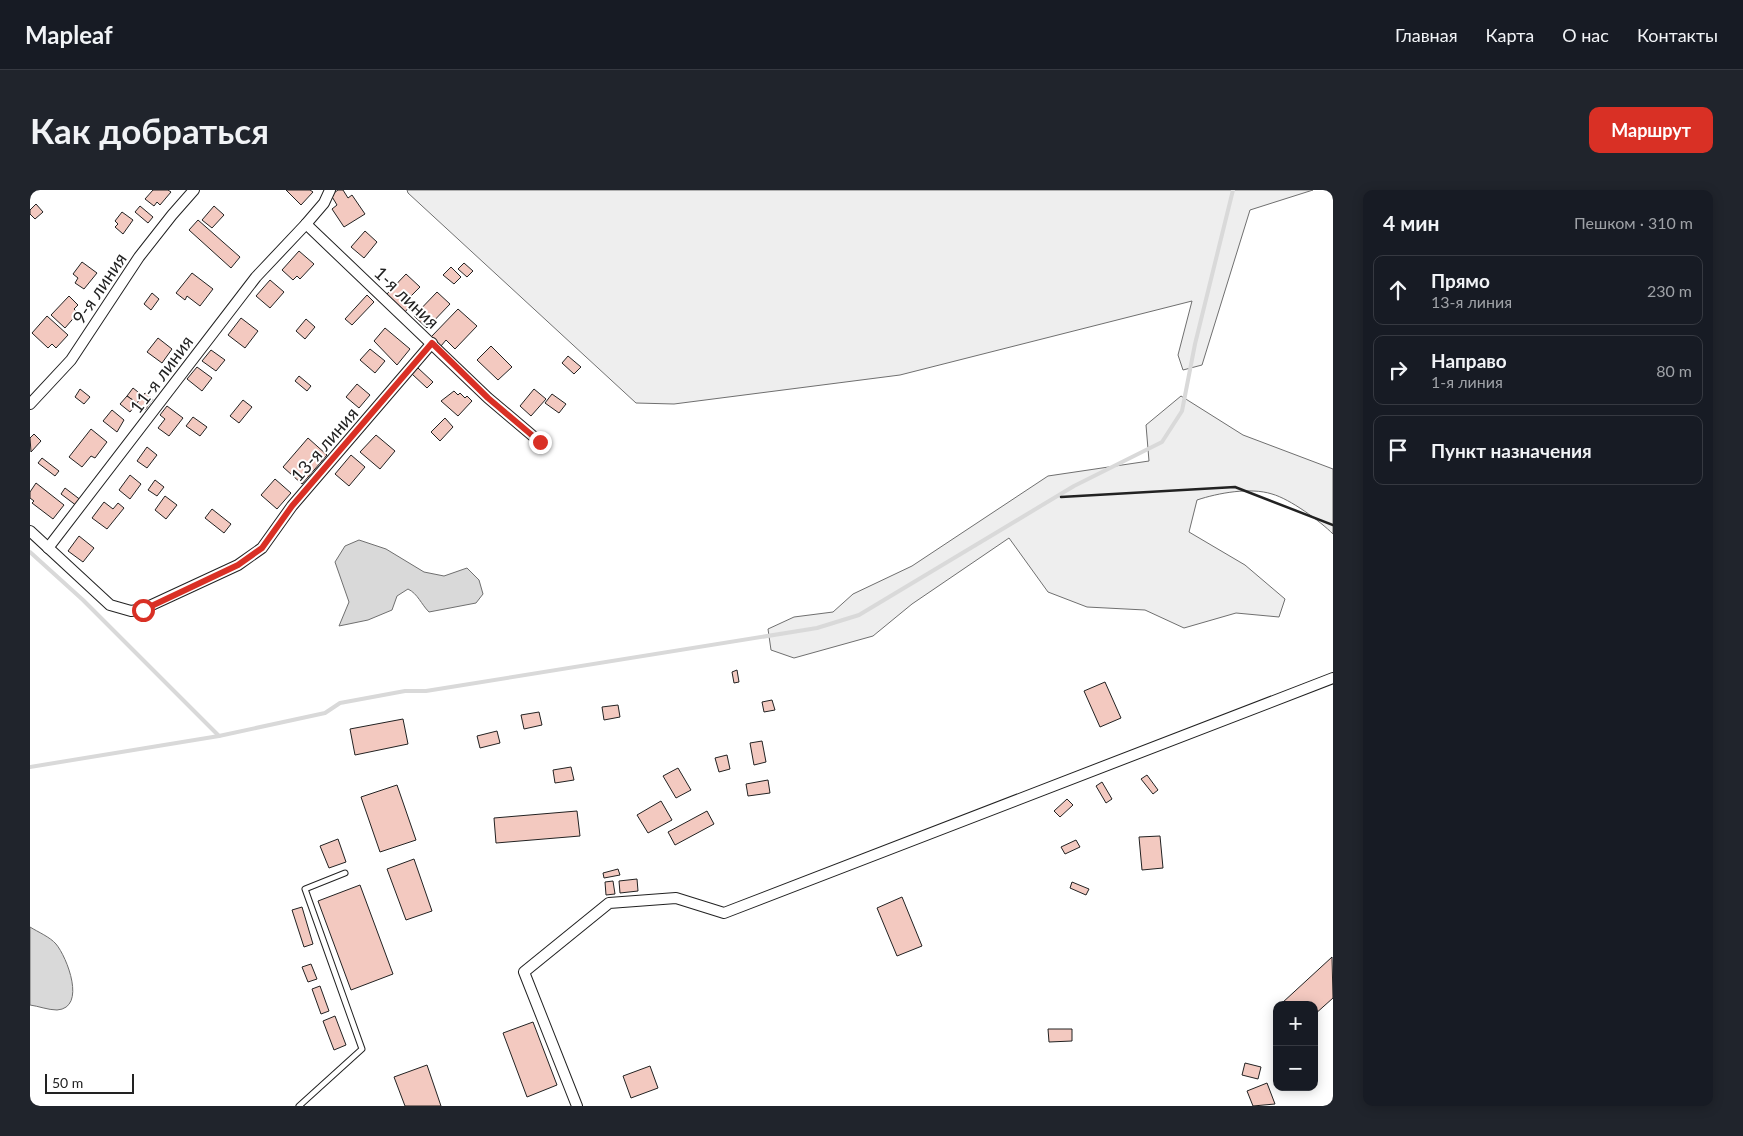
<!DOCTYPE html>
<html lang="ru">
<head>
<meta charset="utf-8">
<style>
  body { margin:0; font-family:Lato,sans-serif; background:#20242c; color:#f1f3f6 }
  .controls { position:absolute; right:15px; bottom:15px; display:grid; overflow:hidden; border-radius:10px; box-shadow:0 2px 12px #0003 }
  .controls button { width:45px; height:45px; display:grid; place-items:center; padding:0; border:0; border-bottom:1px solid #363941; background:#171b24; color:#f1f3f6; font:25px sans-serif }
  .scale { position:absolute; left:15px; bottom:12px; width:89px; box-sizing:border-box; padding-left:5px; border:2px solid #222; border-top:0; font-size:14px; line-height:18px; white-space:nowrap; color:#222; -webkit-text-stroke:4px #fff; paint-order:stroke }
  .stop { position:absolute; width:15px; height:15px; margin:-11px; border:4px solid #d93025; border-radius:50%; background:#fff }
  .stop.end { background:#d93025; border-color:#fff; box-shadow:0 1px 5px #0008 }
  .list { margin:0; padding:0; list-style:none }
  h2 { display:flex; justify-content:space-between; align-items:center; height:65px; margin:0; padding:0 20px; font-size:21px }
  h2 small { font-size:16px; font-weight:400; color:#9ea1a6 }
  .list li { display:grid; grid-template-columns:32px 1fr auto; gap:15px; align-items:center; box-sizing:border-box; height:70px; margin:0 10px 10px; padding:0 10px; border:1px solid #363941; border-radius:10px }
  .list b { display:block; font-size:19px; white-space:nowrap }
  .list p { margin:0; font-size:16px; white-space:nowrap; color:#9ea1a6 }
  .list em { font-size:16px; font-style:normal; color:#9ea1a6 }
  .icon { flex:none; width:28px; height:28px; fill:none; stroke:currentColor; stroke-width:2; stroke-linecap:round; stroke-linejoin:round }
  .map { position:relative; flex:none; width:1303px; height:916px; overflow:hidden; border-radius:10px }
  header { display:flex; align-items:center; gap:30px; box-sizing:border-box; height:70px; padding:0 25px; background:#171b24; border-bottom:1px solid #363941 }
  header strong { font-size:24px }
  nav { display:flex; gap:28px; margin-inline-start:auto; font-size:18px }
  .intro { display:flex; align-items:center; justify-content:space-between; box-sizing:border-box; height:120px; padding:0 30px }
  h1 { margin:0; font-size:35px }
  .button { padding:12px 22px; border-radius:10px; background:#d93025; color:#fff; font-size:18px; font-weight:700 }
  main { display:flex; gap:30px; padding:0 30px }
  aside { flex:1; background:#171b24; border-radius:10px; box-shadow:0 2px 12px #0003 }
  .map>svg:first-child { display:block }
  .green { fill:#eee; stroke:#6f6f6f }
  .water { fill:#d9d9d9; stroke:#6f6f6f }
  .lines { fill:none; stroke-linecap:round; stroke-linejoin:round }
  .stream { stroke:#d9d9d9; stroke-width:4 }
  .building { fill:#f3c9c0; stroke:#222 }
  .service-casing { stroke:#222; stroke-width:7 }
  .minor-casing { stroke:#222; stroke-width:12 }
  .service { stroke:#fff; stroke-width:5 }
  .minor { stroke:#fff; stroke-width:10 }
  .wall { stroke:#222; stroke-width:2.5 }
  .route { stroke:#d93025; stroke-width:6 }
  .labels { text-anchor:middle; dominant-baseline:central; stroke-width:4; stroke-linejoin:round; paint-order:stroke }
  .street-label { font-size:18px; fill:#222; stroke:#fff }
</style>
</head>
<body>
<header>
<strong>Mapleaf</strong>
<nav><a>Главная</a><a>Карта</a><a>О нас</a><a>Контакты</a></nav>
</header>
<div class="intro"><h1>Как добраться</h1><a class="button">Маршрут</a></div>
<main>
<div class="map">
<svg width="1303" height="916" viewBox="0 0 1303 916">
  <rect width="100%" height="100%" fill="#fff"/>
  <!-- green -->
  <g class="green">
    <path d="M377,0H1283L1220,20L1172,175L1153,180L1148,165L1162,111L870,185L644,214L606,213L378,3Z"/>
    <path d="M1151,206L1213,245L1303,279V344C1290,331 1260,309 1242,304C1220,297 1188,303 1167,310L1159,342L1215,375L1255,409L1249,427L1206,423L1154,438L1115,420L1057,417L1018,402L979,348L882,414L843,446L764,468L741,460L738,439L764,427L803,422L823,404L882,376L1018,286L1119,271L1116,235Z"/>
  </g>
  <!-- water -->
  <g class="water">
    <path d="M329,350L356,359L394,382L414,386L437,378L449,390L453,404L446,413L399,422C391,414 388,404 378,399L367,406L362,420L338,430L309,436L319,412L305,372L315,356Z"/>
    <path d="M0,737C8,742 20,747 26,754C37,767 57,818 27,820C18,820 8,816 0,815Z"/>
  </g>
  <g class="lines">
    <!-- stream -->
    <g class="stream">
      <path d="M0,362L53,410L189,546"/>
      <path d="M0,577L189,546L295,523L310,513L375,501H396L787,438L829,425L1044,296L1132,252L1152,221L1165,154L1203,0"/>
    </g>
  </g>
  <!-- building -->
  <g class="building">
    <path d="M123,0H138L141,2L130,15L127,12L124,16L115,9Z"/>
    <path d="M256,0H280L283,2L271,15Z"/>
    <path d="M308,0H313L318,8L322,5L335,24L314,37L302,19L307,15L301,5Z"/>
    <path d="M6,14L13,22L5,29L0,24V20Z"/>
    <path d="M110,16L123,27L118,33L105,22Z"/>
    <path d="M184,16L194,25L182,38L172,30Z"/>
    <path d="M92,22L103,30L93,44L85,37L88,34L85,31Z"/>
    <path d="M168,30L210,67L201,78L159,40Z"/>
    <path d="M335,41L347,52L334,68L321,57Z"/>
    <path d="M269,61L284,74L270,89L267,86L263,90L252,80Z"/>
    <path d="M52,72L67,83L54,99L45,93L48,88L43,84Z"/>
    <path d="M434,73L443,81L437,87L428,79Z"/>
    <path d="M421,77L431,87L424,94L413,85Z"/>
    <path d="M162,83L183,99L170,116L157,106L155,110L146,103Z"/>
    <path d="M376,84L390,97L378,109L383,113L374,123L356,105Z"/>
    <path d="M240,90L254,102L240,118L226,106Z"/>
    <path d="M407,102L420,114L397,138L384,126Z"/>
    <path d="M122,103L129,109L121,120L114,114Z"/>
    <path d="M337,105L344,112L322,135L315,129Z"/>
    <path d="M39,106L48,115L44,119L48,123L35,138L21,125Z"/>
    <path d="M428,119L447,136L425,159L416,150L411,156L401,147Z"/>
    <path d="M17,126L38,145L26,158L22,154L18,158L2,143Z"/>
    <path d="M211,128L228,141L215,158L198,145Z"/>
    <path d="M276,129L285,137L275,149L266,141Z"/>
    <path d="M355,138L380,159L367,175L344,151Z"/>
    <path d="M128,148L142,159L132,173L117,162Z"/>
    <path d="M461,156L482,177L468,190L447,170Z"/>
    <path d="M340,159L355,171L345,183L330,170Z"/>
    <path d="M181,160L195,170L186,181L172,171Z"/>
    <path d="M538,166L551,177L544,184L532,173Z"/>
    <path d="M167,177L182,188L172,201L157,189Z"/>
    <path d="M388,178L403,192L397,198L382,184Z"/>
    <path d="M269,186L281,196L277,201L265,191Z"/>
    <path d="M327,194L340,205L329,218L316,207Z"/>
    <path d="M103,198L113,206L107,213L97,206Z"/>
    <path d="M50,199L60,207L54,214L45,207Z"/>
    <path d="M504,199L516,209L501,226L490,216Z"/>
    <path d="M424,201L428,205L430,203L435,208L437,206L442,211L428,226L411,211Z"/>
    <path d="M115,203L123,209L115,220L107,213Z"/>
    <path d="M522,204L536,214L529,223L515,213Z"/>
    <path d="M97,206L107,213L100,222L90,214Z"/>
    <path d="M213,210L222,217L209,233L200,226Z"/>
    <path d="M137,216L153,228L139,246L128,238L135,229L130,225Z"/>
    <path d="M82,220L94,230L87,242L73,231Z"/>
    <path d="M163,227L177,237L170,246L156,236Z"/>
    <path d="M415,228L423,237L410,251L401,242Z"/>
    <path d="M61,239L77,252L65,268L61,266L52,277L39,267Z"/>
    <path d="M4,244L11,251L1,262L0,248Z"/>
    <path d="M346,245L365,261L350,279L330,262Z"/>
    <path d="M278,248L297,265L272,294L253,277Z"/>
    <path d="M117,257L127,265L117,278L107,271Z"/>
    <path d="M321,265L335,277L319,296L305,284Z"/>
    <path d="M12,268L29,281L25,286L8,273Z"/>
    <path d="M100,285L111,294L100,309L89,300Z"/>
    <path d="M245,289L261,303L247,319L231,305Z"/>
    <path d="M125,290L134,297L127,306L118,300Z"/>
    <path d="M6,293L34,315L23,329L2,313L4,311L0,308V302Z"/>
    <path d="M35,298L52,311L47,316L31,304Z"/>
    <path d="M135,306L147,315L136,329L125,320Z"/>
    <path d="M74,312L83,319L88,313L94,318L77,339L62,328Z"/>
    <path d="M182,319L201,334L194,343L175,328Z"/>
    <path d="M49,346L64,358L53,372L38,361Z"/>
    <path d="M707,480L709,492L704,493L702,482Z"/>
    <path d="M1075,492L1091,528L1070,537L1054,501Z"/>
    <path d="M742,510L745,520L734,522L732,512Z"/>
    <path d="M588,515L590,527L574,530L572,517Z"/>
    <path d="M509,522L512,535L494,539L491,525Z"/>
    <path d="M373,529L378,554L325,565L320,539Z"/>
    <path d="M467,541L470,553L450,558L447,546Z"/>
    <path d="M732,551L736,572L724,575L720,553Z"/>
    <path d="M697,565L700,579L689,582L685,568Z"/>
    <path d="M541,577L544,590L525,593L523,580Z"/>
    <path d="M648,578L661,600L646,608L633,586Z"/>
    <path d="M1117,585L1128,600L1123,604L1111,589Z"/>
    <path d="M738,590L740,603L718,606L716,594Z"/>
    <path d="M1072,592L1082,609L1076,613L1066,596Z"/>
    <path d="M367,595L386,650L350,662L331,607Z"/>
    <path d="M1037,609L1043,615L1030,627L1024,621Z"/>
    <path d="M631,611L642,630L618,643L607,625Z"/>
    <path d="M547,621L550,646L466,653L464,628Z"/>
    <path d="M677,621L684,634L645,655L638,642Z"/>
    <path d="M1130,646L1133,678L1112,680L1109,647Z"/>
    <path d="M308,649L316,672L299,678L290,656Z"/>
    <path d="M1046,650L1050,657L1035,664L1031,657Z"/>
    <path d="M384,669L402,721L376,730L357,679Z"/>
    <path d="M588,679L590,685L574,688L573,683Z"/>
    <path d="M607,689L608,701L590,703L589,691Z"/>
    <path d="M583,691L585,704L576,705L575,692Z"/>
    <path d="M1042,692L1059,699L1056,705L1040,698Z"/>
    <path d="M330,695L363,784L321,800L288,711Z"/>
    <path d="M872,707L892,756L867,766L847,718Z"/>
    <path d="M272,717L283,754L274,757L262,720Z"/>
    <path d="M1302,767L1303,808L1284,825V815H1254L1252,813Z"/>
    <path d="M281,774L287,789L278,792L272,777Z"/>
    <path d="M290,796L299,821L291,824L282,799Z"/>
    <path d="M305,826L316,855L304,860L293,831Z"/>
    <path d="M503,832L527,895L497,907L473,843Z"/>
    <path d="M1018,839H1042V851L1019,852Z"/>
    <path d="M1215,873L1231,877L1228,889L1212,885Z"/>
    <path d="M397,875L411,916H375L364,887Z"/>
    <path d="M620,876L628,898L601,908L593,886Z"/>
    <path d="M1237,893L1245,914L1223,916L1217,901Z"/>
  </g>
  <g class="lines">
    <!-- service casing -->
    <g class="service-casing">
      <path id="service" d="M269,916L332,859L275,699L315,683"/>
    </g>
    <!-- minor casing -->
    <g class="minor-casing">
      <g id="minor">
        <path d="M300,0L294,13L276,34L458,208L510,252"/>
        <path d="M0,214L41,170L109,67L142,25L164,0"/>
        <path d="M0,341L80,415L101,421L113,419L208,375L232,358L262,316L402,153"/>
        <path d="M18,358L226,87L276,34"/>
        <path d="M547,916L494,782L579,713L646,708L694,723L1303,488"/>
      </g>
    </g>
    <!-- service -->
    <use href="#service" class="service"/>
    <!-- minor -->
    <use href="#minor" class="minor"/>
    <!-- wall -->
    <path class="wall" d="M1031,307L1205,297L1303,335"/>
  </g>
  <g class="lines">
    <!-- route -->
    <path class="route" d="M113,420L208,375L232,358L262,316L402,153L458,208L510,252"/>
  </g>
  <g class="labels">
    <!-- street labels -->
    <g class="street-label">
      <text transform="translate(69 98) rotate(-56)">9-я линия</text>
      <text transform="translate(377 107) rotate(43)">1-я линия</text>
      <text transform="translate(131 184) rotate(-53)">11-я линия</text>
      <text transform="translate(294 254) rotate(-49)">13-я линия</text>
    </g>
  </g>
</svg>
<div class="controls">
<button>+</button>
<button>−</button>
</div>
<div class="scale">50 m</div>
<div class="stop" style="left:113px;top:420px"></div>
<div class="stop end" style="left:510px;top:252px"></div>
</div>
<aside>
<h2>4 мин<small>Пешком · 310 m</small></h2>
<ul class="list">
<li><svg class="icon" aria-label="ahead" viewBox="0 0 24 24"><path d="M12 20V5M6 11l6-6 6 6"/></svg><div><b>Прямо</b><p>13-я линия</p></div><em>230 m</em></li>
<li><svg class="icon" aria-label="right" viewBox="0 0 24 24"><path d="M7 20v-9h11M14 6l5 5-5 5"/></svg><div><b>Направо</b><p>1-я линия</p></div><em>80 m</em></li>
<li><svg class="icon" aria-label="arrive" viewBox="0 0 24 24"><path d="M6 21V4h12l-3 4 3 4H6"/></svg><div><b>Пункт назначения</b></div></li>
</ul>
</aside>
</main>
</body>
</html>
